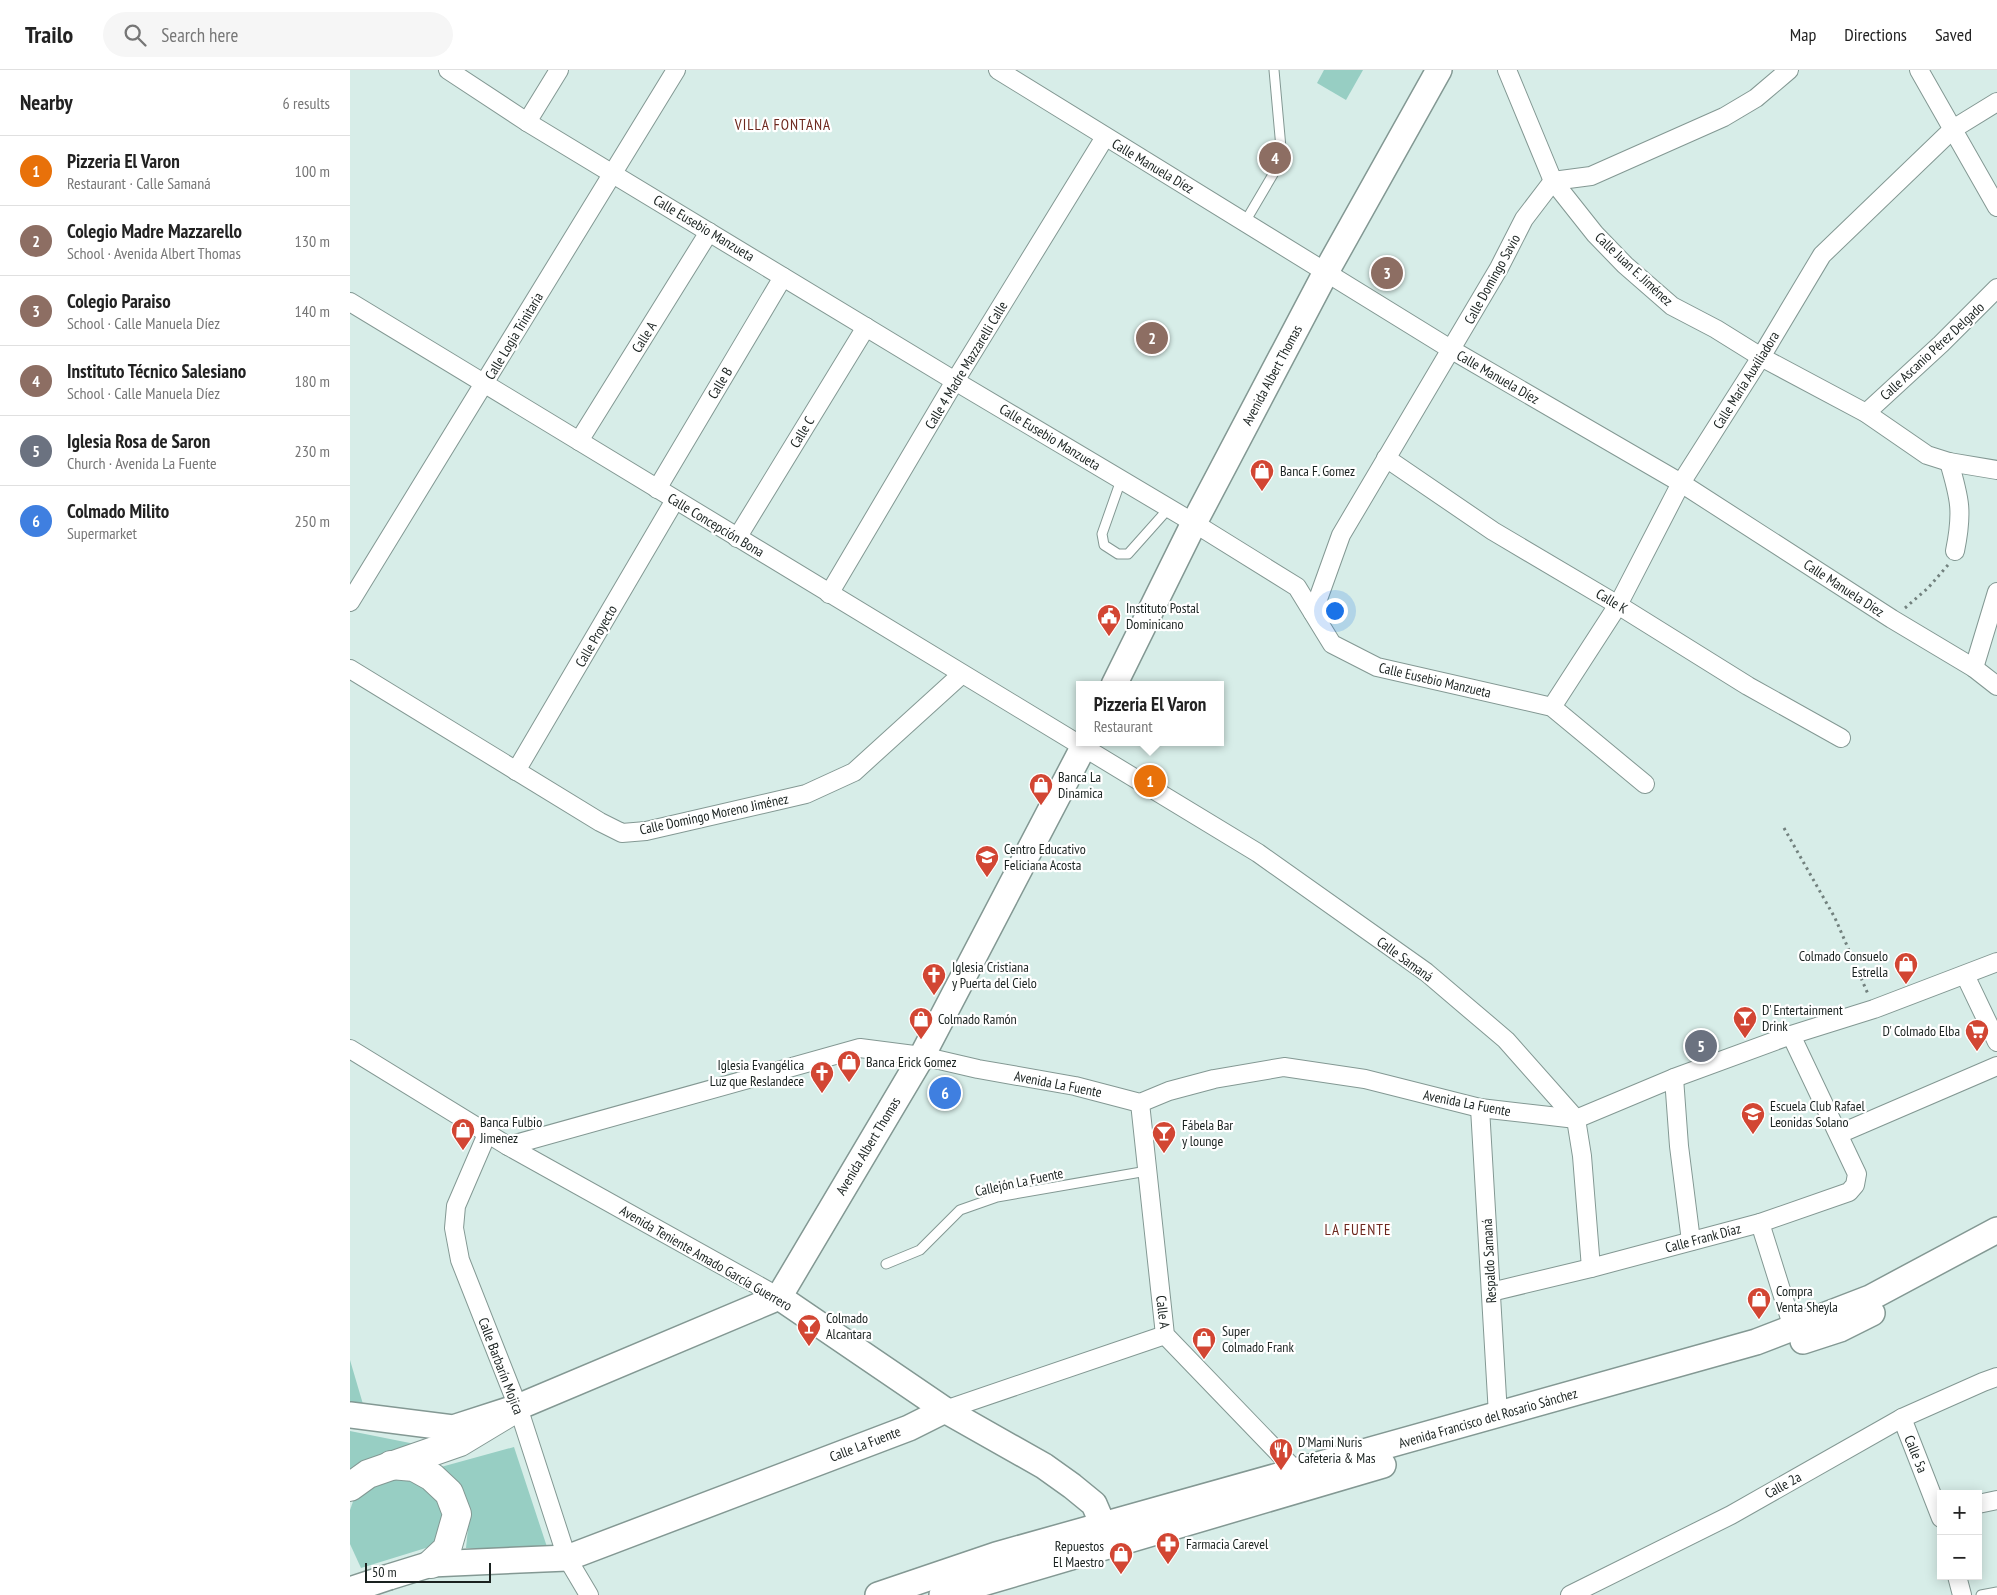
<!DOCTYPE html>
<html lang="en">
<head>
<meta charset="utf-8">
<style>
  body { margin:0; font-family:"PT Sans Narrow",sans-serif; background:#f6f6f6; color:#222 }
  .controls { position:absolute; right:15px; bottom:15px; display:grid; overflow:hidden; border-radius:0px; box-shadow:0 2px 12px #0003 }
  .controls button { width:45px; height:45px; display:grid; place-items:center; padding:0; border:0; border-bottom:1px solid #e0e0e0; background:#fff; color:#222; font:25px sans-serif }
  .scale { position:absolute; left:15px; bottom:12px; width:126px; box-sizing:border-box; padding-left:5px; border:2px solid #1a2220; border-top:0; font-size:14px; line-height:18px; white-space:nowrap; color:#1a2220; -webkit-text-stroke:4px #fff; paint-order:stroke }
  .you { position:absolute; left:984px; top:540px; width:18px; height:18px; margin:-12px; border:4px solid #fff; border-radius:50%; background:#1a73e8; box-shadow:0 0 0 8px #1a73e833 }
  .badge { display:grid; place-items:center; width:32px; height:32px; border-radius:50%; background:#2563eb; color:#fff; font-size:16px; font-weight:700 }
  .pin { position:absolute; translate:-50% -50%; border:2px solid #fff; box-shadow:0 1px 5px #0006 }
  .popup { position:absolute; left:726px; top:611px; width:148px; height:65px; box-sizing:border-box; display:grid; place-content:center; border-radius:0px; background:#fff; filter:drop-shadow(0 1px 4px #0005); font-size:16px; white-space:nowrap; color:#767676 }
  .popup b { font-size:19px; color:#222 }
  .popup::after { content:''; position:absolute; left:50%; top:100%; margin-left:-10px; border:10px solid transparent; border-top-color:#fff }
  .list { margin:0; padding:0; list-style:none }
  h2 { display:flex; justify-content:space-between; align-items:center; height:65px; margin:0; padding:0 20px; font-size:21px }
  h2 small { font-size:16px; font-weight:400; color:#767676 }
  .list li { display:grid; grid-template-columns:32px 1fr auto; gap:15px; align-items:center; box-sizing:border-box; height:70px; padding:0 20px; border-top:1px solid #e0e0e0 }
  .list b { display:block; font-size:19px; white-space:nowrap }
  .list p { margin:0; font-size:16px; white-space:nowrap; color:#767676 }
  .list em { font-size:16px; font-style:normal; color:#767676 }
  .icon { flex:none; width:28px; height:28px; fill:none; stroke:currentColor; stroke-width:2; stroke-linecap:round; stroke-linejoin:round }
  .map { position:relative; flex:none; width:1647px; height:1525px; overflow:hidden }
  header { display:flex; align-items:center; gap:30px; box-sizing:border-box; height:70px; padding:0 25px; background:#fff; border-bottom:1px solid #e0e0e0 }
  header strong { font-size:24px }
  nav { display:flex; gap:28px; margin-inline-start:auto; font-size:18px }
  .search { width:350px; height:45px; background:#f6f6f6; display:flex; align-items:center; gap:12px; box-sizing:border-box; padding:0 18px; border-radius:28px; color:#767676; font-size:19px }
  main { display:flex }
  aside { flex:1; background:#fff }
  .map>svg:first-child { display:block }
  .green { fill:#97cec3 }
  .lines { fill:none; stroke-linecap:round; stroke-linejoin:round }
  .service-casing { stroke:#839893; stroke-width:11 }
  .minor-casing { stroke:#839893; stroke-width:20 }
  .secondary-casing { stroke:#839893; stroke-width:28 }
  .primary-casing { stroke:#839893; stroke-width:30 }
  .path { stroke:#72817e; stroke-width:3; stroke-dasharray:2.5 4; stroke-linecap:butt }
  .service { stroke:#fff; stroke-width:9 }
  .minor { stroke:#fff; stroke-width:18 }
  .secondary { stroke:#fff; stroke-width:25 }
  .primary { stroke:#fff; stroke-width:28 }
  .secondary-bridge-casing { stroke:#839893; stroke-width:28; stroke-linecap:butt }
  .secondary-bridge { stroke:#fff; stroke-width:25 }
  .labels { text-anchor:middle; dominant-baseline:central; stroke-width:4.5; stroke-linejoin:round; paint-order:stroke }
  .street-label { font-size:14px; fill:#1a2220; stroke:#fff }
  .poi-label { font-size:14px; fill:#1a2220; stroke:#fff; text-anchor:start }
  .neighbourhood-label { font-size:15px; letter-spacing:1px; fill:#6d281e; stroke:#fff }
</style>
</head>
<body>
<header>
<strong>Trailo</strong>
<div class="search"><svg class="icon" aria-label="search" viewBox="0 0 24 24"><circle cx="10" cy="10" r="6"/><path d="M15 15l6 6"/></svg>Search here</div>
<nav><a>Map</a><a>Directions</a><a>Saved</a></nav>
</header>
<main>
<aside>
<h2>Nearby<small>6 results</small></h2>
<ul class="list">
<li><span class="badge" style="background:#e8710a">1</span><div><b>Pizzeria El Varon</b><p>Restaurant · Calle Samaná</p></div><em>100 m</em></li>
<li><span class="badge" style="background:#8d6e63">2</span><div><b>Colegio Madre Mazzarello</b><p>School · Avenida Albert Thomas</p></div><em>130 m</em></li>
<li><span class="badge" style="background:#8d6e63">3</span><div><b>Colegio Paraiso</b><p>School · Calle Manuela Díez</p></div><em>140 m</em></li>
<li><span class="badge" style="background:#8d6e63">4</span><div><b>Instituto Técnico Salesiano</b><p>School · Calle Manuela Díez</p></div><em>180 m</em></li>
<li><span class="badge" style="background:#6b7280">5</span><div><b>Iglesia Rosa de Saron</b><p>Church · Avenida La Fuente</p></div><em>230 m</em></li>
<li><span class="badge" style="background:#3f7fe0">6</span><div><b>Colmado Milito</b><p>Supermarket</p></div><em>250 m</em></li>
</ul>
</aside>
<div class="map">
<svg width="1647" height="1525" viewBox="0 0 1647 1525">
  <rect width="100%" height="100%" fill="#d7ede8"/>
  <!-- green -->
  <g class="green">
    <path d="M974,0H1013L996,30L967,13Z"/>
    <path d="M0,1289V1290L15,1341L0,1337Z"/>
    <path d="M0,1361L60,1373L83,1375L0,1407Z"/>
    <path d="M164,1377L199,1483L116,1478L119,1449L91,1397Z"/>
    <path d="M28,1407L77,1411L93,1434L92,1473L11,1498L0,1474V1440L6,1423Z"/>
  </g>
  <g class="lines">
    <!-- service casing -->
    <g class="service-casing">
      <g id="service">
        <path d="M895,152L932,89L924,0"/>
        <path d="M771,410L752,464L754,475L768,484H778L819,438"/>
        <path d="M536,1194L570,1180L610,1140L647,1127L797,1101"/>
        <path d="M1631,1525L1647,1522"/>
      </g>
    </g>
    <!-- minor casing -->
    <g class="minor-casing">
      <g id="minor">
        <path d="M98,0L177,52L605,311L844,453L947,517L982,574L1027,597L1202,637L1295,714"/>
        <path d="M648,0L1102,280L1331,413L1542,549L1624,598L1647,616"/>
        <path d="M1157,0L1203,111L1245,164L1275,195L1322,236L1366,259L1411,287L1516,343L1577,385L1599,392L1647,400"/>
        <path d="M1569,0L1647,137"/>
        <path d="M177,52L209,0"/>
        <path d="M0,232L908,783L1076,902L1156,970L1226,1049L1232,1086L1241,1198"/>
        <path d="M1516,343L1591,274L1647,218"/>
        <path d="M229,371L359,162"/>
        <path d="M1036,388L1143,461L1268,535L1398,616L1491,668"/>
        <path d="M1599,392C1610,429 1613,442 1605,481"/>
        <path d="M307,419L433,207"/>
        <path d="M387,468L516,257"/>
        <path d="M479,524L605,311L755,67"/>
        <path d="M0,532L326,0"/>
        <path d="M963,543L991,465L1149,198L1174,149L1203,111L1241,106L1374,47L1406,28L1439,0"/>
        <path d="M1624,598L1647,522"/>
        <path d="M0,599L250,752L272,763L296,761L456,724L504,702L612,604"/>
        <path d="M1202,637L1268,535L1331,413L1411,287L1472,185L1603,59L1647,32"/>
        <path d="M166,701L325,430"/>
        <path d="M1615,905L1647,972"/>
        <path d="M0,979L158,1076L429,1227"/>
        <path d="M1324,1008L1329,1076L1341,1171"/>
        <path d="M790,1033L815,1265L946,1401"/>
        <path d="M1130,1038L1148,1345"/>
        <path d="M137,1064L106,1136L104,1158L110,1190L168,1337L217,1488L239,1525"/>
        <path d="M1489,1064L1647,996"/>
        <path d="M158,1076L510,978L572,986L628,999L725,1016L790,1033L819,1021L864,1009L934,997L1015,1009L1130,1038L1226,1049L1324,1008L1441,965L1524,939L1647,892"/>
        <path d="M1410,1153L1443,1258"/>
        <path d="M1141,1222L1241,1198L1410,1153L1499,1122L1505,1115L1507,1104L1441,965"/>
        <path d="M595,1340L815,1265"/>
        <path d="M1552,1348L1591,1448"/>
        <path d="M1628,1434L1647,1430"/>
        <path d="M1607,1506L1612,1525"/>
        <path d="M1220,1525L1381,1445L1552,1348L1633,1312L1647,1307"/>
      </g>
    </g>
    <!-- secondary casing -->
    <g class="secondary-casing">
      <g id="secondary">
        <path d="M764,615L844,453L976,202L1089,0"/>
        <path d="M429,1227L595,1340L694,1396L722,1416L744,1434L759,1469"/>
        <path d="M1453,1271L1490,1259L1522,1243"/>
        <path d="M0,1345L103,1358L168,1337L429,1227L572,986L736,672"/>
        <path d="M39,1507L81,1494L217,1488L559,1358L595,1340"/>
        <path d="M528,1525L646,1485L1406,1272L1520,1228L1647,1160"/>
        <path d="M592,1525L1033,1395"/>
      </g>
    </g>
    <!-- primary casing -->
    <g class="primary-casing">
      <g id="primary">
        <path d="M41,1395L64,1397L82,1407L99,1423L107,1444L97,1479L81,1494"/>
        <path d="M0,1417L18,1404L110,1372L168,1337"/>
      </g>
    </g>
    <!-- path -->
    <g class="path">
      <path d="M1555,538L1578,518L1598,495"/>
      <path d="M1434,758L1485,848L1518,924"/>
    </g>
    <!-- service -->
    <use href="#service" class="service"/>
    <!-- minor -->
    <use href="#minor" class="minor"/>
    <!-- secondary -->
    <use href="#secondary" class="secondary"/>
    <!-- primary -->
    <use href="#primary" class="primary"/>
    <!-- secondary-bridge casing -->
    <g class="secondary-bridge-casing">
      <path id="secondary-bridge" d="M0,1520L39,1507"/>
    </g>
    <!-- secondary-bridge -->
    <use href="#secondary-bridge" class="secondary-bridge"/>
  </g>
  <!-- icons -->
  <defs>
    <g id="shop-pin" transform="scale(1.25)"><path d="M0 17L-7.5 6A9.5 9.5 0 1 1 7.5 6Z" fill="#d24633" stroke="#fff"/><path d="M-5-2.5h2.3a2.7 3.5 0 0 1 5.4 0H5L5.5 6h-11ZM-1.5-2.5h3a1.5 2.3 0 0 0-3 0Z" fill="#fff"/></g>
    <g id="civic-pin" transform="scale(1.25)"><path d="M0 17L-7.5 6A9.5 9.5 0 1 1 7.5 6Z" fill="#d24633" stroke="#fff"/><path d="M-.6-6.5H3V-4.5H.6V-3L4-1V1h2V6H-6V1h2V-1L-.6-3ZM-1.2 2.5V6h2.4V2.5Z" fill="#fff"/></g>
    <g id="school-pin" transform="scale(1.25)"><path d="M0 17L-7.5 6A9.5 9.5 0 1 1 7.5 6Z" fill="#d24633" stroke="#fff"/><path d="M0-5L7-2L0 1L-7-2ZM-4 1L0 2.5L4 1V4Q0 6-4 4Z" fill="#fff"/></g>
    <g id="church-pin" transform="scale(1.25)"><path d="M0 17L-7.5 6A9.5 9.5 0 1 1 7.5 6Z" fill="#d24633" stroke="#fff"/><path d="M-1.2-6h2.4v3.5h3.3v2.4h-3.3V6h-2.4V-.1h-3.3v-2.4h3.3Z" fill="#fff"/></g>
    <g id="bar-pin" transform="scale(1.25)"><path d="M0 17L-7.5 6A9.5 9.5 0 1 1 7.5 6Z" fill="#d24633" stroke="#fff"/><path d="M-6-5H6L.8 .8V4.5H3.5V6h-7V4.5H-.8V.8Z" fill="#fff"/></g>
    <g id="supermarket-pin" transform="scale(1.25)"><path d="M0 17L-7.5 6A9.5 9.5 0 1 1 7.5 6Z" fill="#d24633" stroke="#fff"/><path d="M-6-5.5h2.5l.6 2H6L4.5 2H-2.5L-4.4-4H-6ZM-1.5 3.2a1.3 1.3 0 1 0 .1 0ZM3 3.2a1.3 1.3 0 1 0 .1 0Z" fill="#fff"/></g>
    <g id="restaurant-pin" transform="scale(1.25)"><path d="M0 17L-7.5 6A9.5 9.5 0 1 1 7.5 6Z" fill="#d24633" stroke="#fff"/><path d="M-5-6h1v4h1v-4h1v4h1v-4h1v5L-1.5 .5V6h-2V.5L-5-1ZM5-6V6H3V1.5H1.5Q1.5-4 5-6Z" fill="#fff"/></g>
    <g id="pharmacy-pin" transform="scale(1.25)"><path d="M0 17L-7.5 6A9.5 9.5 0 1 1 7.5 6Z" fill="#d24633" stroke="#fff"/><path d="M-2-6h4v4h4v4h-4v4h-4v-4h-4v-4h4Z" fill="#fff"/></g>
  </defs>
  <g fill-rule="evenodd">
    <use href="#shop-pin" x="912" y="401"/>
    <use href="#civic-pin" x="759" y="546"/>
    <use href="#shop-pin" x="691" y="715"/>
    <use href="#school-pin" x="637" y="787"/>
    <use href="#shop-pin" x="1556" y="894"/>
    <use href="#church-pin" x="584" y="905"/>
    <use href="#bar-pin" x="1395" y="948"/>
    <use href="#shop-pin" x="571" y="949"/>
    <use href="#supermarket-pin" x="1627" y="961"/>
    <use href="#shop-pin" x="499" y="992"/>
    <use href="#church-pin" x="472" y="1003"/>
    <use href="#school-pin" x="1403" y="1044"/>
    <use href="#shop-pin" x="113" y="1060"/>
    <use href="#bar-pin" x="814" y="1063"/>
    <use href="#shop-pin" x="1409" y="1229"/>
    <use href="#bar-pin" x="459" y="1256"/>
    <use href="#shop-pin" x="854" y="1269"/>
    <use href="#restaurant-pin" x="931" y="1380"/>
    <use href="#pharmacy-pin" x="818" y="1474"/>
    <use href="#shop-pin" x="771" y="1484"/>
  </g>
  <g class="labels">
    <!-- street labels -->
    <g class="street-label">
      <text transform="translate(803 96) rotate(31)">Calle Manuela Díez</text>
      <text transform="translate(354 158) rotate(31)">Calle Eusebio Manzueta</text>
      <text transform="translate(1284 199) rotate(43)">Calle Juan E. Jiménez</text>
      <text transform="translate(1142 209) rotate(-61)">Calle Domingo Savio</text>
      <text transform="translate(164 266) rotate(-59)">Calle Logia Trinitaria</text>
      <text transform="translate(294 267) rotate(-58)">Calle A</text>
      <text transform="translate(1582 281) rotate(-43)">Calle Ascanio Pérez Delgado</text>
      <text transform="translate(616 295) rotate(-59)">Calle 4 Madre Mazzarelli Calle</text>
      <text transform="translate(922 305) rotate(-62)">Avenida Albert Thomas</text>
      <text transform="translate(1148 307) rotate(30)">Calle Manuela Díez</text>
      <text transform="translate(1396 310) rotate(-58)">Calle María Auxiliadora</text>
      <text transform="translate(370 313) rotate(-59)">Calle B</text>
      <text transform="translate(452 362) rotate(-59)">Calle C</text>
      <text transform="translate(700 367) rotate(31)">Calle Eusebio Manzueta</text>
      <text transform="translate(366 455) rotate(31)">Calle Concepción Bona</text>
      <text transform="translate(1494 518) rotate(33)">Calle Manuela Díez</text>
      <text transform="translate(1262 531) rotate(31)">Calle K</text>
      <text transform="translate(246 566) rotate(-60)">Calle Proyecto</text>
      <text transform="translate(1085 610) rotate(13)">Calle Eusebio Manzueta</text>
      <text transform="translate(364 744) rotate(-12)">Calle Domingo Moreno Jiménez</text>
      <text transform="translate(1055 889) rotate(36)">Calle Samaná</text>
      <text transform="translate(708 1014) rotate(11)">Avenida La Fuente</text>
      <text transform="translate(1117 1033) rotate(11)">Avenida La Fuente</text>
      <text transform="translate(518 1076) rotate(-59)">Avenida Albert Thomas</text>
      <text transform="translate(669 1112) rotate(-12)">Callejón La Fuente</text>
      <text transform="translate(1353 1168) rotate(-15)">Calle Frank Díaz</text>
      <text transform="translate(356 1188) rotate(30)">Avenida Teniente Amado García Guerrero</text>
      <text transform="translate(1139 1191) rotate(-93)">Respaldo Samaná</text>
      <text transform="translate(813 1242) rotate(83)">Calle A</text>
      <text transform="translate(151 1296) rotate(69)">Calle Barbarín Mojica</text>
      <text transform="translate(1138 1348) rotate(-16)">Avenida Francisco del Rosario Sánchez</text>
      <text transform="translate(515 1374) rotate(-21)">Calle La Fuente</text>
      <text transform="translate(1566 1384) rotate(68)">Calle 5a</text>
      <text transform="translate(1433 1415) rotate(-29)">Calle 2a</text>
    </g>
    <!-- poi labels -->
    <g class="poi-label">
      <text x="930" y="401">Banca F. Gomez</text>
      <text x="776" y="538">Instituto Postal<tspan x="776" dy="16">Dominicano</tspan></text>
      <text x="708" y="707">Banca La<tspan x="708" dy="16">Dinamica</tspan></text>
      <text x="654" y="779">Centro Educativo<tspan x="654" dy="16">Feliciana Acosta</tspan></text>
      <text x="1538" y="886" text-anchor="end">Colmado Consuelo<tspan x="1538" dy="16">Estrella</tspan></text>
      <text x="602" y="897">Iglesia Cristiana<tspan x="602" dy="16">y Puerta del Cielo</tspan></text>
      <text x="1412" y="940">D' Entertainment<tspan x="1412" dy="16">Drink</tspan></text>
      <text x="588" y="949">Colmado Ramón</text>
      <text x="1610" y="961" text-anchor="end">D' Colmado Elba</text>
      <text x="516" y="992">Banca Erick Gomez</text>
      <text x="454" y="995" text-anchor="end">Iglesia Evangélica<tspan x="454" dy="16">Luz que Reslandece</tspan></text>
      <text x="1420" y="1036">Escuela Club Rafael<tspan x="1420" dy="16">Leonidas Solano</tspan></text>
      <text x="130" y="1052">Banca Fulbio<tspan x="130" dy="16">Jimenez</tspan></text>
      <text x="832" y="1055">Fábela Bar<tspan x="832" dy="16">y lounge</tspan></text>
      <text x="1426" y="1221">Compra<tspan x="1426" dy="16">Venta Sheyla</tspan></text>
      <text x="476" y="1248">Colmado<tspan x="476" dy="16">Alcantara</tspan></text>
      <text x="872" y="1261">Super<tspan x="872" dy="16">Colmado Frank</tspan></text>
      <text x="948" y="1372">D'Mami Nuris<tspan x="948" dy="16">Cafeteria &amp; Mas</tspan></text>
      <text x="836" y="1474">Farmacia Carevel</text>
      <text x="754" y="1476" text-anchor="end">Repuestos<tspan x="754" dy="16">El Maestro</tspan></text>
    </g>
    <!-- neighbourhood labels -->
    <g class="neighbourhood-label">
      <text x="433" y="54">VILLA FONTANA</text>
      <text x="1008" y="1159">LA FUENTE</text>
    </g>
  </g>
</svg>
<div class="controls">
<button>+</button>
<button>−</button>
</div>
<div class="scale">50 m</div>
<div class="you"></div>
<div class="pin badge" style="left:800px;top:711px;background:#e8710a">1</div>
<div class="popup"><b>Pizzeria El Varon</b>Restaurant</div>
<div class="pin badge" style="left:802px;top:268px;background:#8d6e63">2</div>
<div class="pin badge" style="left:1037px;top:203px;background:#8d6e63">3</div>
<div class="pin badge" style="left:925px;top:88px;background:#8d6e63">4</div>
<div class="pin badge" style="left:1351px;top:976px;background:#6b7280">5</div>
<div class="pin badge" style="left:595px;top:1023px;background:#3f7fe0">6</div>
</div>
</main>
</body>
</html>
